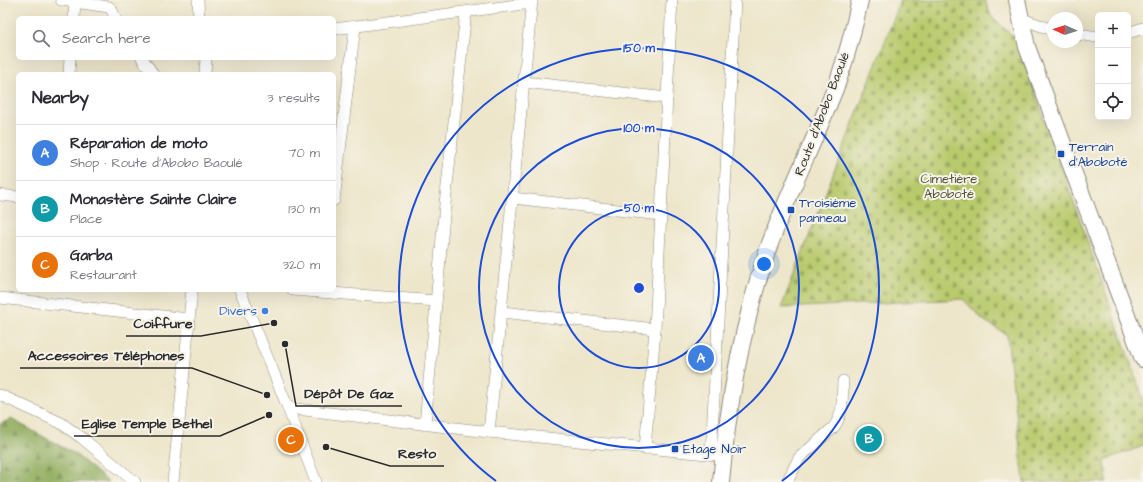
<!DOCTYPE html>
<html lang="en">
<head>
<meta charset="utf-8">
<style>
  body { margin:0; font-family:"Architects Daughter",sans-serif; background:#f7f7f7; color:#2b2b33 }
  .controls { position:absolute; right:12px; top:12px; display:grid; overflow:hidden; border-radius:6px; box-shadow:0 4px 16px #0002 }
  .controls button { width:36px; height:36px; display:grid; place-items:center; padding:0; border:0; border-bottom:1px solid #e1e1e2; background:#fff; color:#2b2b33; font:20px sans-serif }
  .compass { position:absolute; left:1047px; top:12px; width:36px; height:36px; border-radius:50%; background:#fff; box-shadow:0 4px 16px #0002; rotate:273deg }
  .you { position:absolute; left:764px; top:264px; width:14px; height:14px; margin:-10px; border:3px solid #fff; border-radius:50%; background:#1a73e8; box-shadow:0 0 0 6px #1a73e833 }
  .badge { display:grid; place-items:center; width:26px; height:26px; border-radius:50%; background:#ea580c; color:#fff; font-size:13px; font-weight:700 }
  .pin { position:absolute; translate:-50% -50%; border:2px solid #fff; box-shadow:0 1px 4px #0006 }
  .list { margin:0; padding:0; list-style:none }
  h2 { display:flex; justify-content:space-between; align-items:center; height:52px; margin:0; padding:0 16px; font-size:17px }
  h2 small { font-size:13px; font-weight:400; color:#7c7c81 }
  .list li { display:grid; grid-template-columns:26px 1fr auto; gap:12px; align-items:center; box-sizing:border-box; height:56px; padding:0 16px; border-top:1px solid #e1e1e2 }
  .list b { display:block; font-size:15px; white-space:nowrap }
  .list p { margin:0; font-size:13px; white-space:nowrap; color:#7c7c81 }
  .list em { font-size:13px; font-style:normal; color:#7c7c81 }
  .icon { flex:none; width:22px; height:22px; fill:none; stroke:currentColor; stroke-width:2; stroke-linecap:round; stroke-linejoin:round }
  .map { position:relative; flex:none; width:1143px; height:482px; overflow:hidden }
  .search { position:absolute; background:#fff; box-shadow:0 4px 16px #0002; left:16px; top:16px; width:320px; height:44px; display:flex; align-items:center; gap:10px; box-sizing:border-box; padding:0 14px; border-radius:6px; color:#7c7c81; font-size:15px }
  .panel { position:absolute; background:#fff; box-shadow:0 4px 16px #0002; left:16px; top:72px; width:320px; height:220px; border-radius:6px }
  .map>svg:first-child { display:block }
  .forest { fill:url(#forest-firs); stroke:#5e6c46 }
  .cemetery { fill:url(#cemetery-stones); stroke:#727a4c }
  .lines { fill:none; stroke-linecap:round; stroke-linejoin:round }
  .street-casing { stroke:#8c887a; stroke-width:12 }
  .secondary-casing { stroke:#8c887a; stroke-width:18 }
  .street { stroke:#fff; stroke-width:11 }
  .secondary { stroke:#fff; stroke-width:16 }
  .ring { fill:none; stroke:#1d4ed8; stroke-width:2 }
  .transit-dot { fill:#1a4fb4; stroke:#f7f3e8; stroke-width:1.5 }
  .shop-dot { fill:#3f7fe0; stroke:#f7f3e8; stroke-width:1.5 }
  .labels { text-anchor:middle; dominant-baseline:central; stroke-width:4; stroke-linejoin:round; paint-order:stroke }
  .street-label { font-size:13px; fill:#2b2b2b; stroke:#f7f3e8 }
  .transit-label { font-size:13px; fill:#164399; stroke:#f7f3e8; text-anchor:start }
  .park-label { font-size:13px; fill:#4e533c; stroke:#f7f3e8 }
  .shop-label { font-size:13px; fill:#366cbe; stroke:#f7f3e8; text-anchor:end }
  .centre { fill:#1d4ed8; stroke:#f7f3e8; stroke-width:2 }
  .ring-label { font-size:12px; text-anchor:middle; font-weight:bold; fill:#1d4ed8; stroke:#f7f3e8; stroke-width:4; stroke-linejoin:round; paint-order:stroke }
  .leader { fill:none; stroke:#2b2b2b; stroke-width:1.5 }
  .callout-dot { fill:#2b2b2b; stroke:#f7f3e8; stroke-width:1.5 }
  .callout-label { font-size:14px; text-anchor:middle; font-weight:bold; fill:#2b2b2b; stroke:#f7f3e8; stroke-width:4; stroke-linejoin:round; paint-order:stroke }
</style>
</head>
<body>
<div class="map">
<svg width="1143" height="482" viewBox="0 0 1143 482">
  <defs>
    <pattern id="forest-firs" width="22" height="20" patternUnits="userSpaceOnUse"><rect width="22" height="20" fill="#92ae60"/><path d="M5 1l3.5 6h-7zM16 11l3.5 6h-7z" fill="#778e4f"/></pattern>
    <pattern id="cemetery-stones" width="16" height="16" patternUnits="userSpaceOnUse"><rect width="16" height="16" fill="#b9ca6d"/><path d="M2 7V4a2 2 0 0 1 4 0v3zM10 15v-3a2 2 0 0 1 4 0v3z" fill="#97a45a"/></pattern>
  </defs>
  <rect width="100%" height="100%" fill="#f7f3e8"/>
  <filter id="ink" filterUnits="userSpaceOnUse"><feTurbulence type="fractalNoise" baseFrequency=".025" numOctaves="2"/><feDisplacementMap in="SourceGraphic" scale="8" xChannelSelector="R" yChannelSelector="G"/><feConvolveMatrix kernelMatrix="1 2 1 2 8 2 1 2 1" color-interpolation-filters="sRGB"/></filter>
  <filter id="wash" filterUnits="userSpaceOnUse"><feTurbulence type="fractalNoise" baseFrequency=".012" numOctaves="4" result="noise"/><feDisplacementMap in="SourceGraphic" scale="16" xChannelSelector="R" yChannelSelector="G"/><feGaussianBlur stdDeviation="0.9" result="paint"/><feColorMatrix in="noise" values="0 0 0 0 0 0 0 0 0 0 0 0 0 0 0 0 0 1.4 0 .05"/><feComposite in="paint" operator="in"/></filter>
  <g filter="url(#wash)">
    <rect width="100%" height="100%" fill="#ede6ca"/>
    <!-- forest -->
    <path class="forest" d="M11,419L75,454L109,482H0V424Z"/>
    <!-- cemetery -->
    <path class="cemetery" d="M901,0H985L991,16L1016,39L1143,398V446L1105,460L1107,482H1024L1007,335L982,319L963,299L781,308Z"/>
  </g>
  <g filter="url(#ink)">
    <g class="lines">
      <!-- street casing -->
      <g class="street-casing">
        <g id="street">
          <path d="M61,0L109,7L112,10L115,18"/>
          <path d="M198,0L199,18"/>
          <path d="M74,18L75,2"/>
          <path d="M1022,19L1053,30"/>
          <path d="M334,29L532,3"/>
          <path d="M1128,33L1143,28"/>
          <path d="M1077,34L1098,37"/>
          <path d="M142,58L153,74"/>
          <path d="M69,74L70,58"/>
          <path d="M205,74L206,58"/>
          <path d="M524,82L667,98"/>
          <path d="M0,195L18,197"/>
          <path d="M513,198L661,215"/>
          <path d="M334,200L355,26"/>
          <path d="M240,290L288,408L316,482"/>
          <path d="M293,290L436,301"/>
          <path d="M0,298L189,319"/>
          <path d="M502,312L655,329"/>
          <path d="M0,395L61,423L82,438L135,482"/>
          <path d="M288,408L489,432L717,455"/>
          <path d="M425,425L445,204L466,12"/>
          <path d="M489,432L532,0"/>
          <path d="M645,449L655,329L672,0"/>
          <path d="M711,454L735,0"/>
          <path d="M173,482L192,290"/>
          <path d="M787,482L799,458L834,427C844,413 842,397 843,381"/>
        </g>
      </g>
      <!-- secondary casing -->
      <g class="secondary-casing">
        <g id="secondary">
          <path d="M1017,0L1027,47L1143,359"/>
          <path d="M721,482C728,404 742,326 767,252C787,194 816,139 838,81C847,55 854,28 860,0"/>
        </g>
      </g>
      <!-- street -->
      <use href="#street" class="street"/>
      <!-- secondary -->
      <use href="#secondary" class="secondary"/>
    </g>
  </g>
  <!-- distance rings -->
  <g class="ring">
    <circle cx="639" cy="288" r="80"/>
    <circle cx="639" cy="288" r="160"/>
    <path d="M496 481A240 240 0 1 1 782 481"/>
  </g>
  <!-- markers -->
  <g class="transit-dot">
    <rect x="1057" y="150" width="8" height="8" rx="2"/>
    <rect x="787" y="206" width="8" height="8" rx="2"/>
    <rect x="671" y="445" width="8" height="8" rx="2"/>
  </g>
  <circle class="shop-dot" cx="265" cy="311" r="4"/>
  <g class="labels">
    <!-- street labels -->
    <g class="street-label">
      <text transform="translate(822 114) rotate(-69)">Route d'Abobo Baoulé</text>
    </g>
    <!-- transit labels -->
    <g class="transit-label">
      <text x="1069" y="147">Terrain<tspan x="1069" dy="15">d'Aboboté</tspan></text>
      <text x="799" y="203">Troisième<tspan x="799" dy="15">panneau</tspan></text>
      <text x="683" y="449">Etage Noir</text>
    </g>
    <!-- park labels -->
    <g class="park-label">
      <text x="949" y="179">Cimetière<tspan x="949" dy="15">Aboboté</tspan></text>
    </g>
    <!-- shop labels -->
    <g class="shop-label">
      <text x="257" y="311">Divers</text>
    </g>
  </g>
  <circle cx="639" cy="288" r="6" class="centre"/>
  <g class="ring-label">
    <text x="639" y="52">150 m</text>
    <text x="639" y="132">100 m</text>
    <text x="639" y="212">50 m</text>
  </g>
  <!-- callouts -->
  <path class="leader" d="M274 323L201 336H126M267 395L192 368H20M285 344L296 406H402M269 415L220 436H74M326 447L390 466H444"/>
  <g class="callout-dot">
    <circle cx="274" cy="323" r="4"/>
    <circle cx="267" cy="395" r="4"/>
    <circle cx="285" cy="344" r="4"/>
    <circle cx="269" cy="415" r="4"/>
    <circle cx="326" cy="447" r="4"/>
  </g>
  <g class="callout-label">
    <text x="163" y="328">Coiffure</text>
    <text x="106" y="360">Accessoires Téléphones</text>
    <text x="349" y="398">Dépôt De Gaz</text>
    <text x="147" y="428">Eglise Temple Bethel</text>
    <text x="417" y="458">Resto</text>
  </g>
</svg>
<div class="controls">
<button>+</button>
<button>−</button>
<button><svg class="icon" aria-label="locate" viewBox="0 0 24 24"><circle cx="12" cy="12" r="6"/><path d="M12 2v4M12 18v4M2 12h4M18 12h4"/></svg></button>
</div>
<svg class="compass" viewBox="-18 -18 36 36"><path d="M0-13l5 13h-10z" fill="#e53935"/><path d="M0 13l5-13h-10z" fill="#7c7c81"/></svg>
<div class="you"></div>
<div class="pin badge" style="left:701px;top:358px;background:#3f7fe0">A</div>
<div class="pin badge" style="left:869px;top:439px;background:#0f9aa8">B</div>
<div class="pin badge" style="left:291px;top:440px;background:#e8710a">C</div>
<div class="search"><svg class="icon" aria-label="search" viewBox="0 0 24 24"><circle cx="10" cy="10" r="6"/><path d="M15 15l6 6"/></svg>Search here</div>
<section class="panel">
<h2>Nearby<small>3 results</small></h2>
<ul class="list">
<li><span class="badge" style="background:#3f7fe0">A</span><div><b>Réparation de moto</b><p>Shop · Route d'Abobo Baoulé</p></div><em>70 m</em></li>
<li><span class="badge" style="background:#0f9aa8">B</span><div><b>Monastère Sainte Claire</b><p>Place</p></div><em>130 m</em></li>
<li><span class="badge" style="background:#e8710a">C</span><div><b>Garba</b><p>Restaurant</p></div><em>320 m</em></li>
</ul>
</section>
</div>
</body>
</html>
